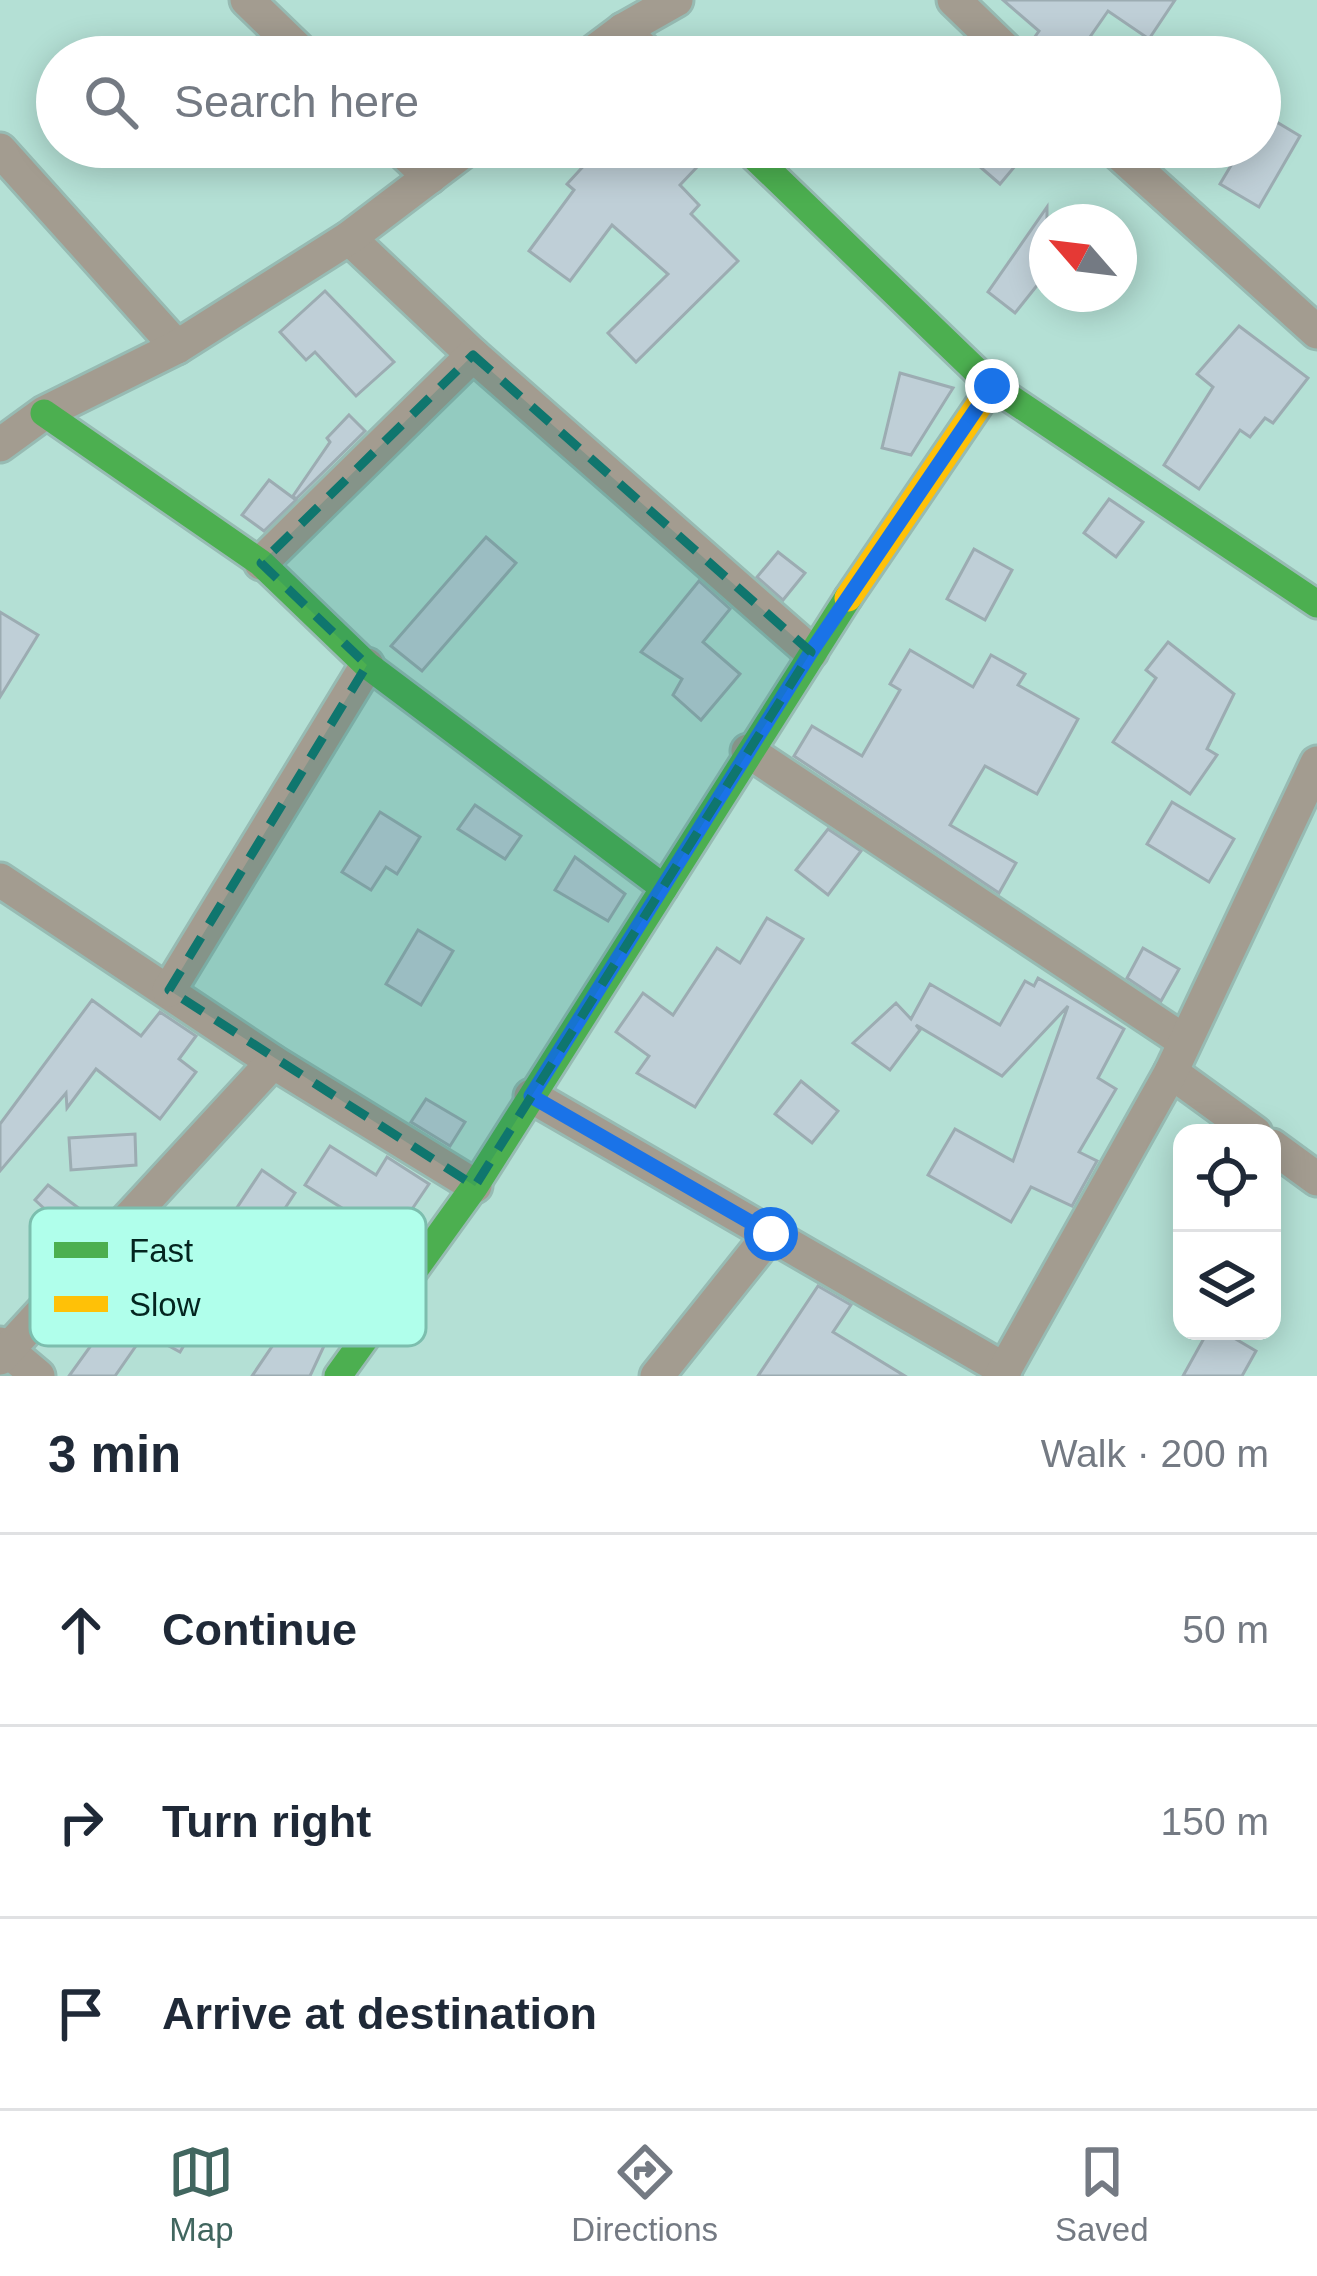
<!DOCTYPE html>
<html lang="en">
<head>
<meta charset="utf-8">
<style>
  body { margin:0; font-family:Arial,sans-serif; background:#f6f6f7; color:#1f2937 }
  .controls { position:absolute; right:36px; bottom:36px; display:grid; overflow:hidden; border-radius:24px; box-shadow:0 6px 30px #0003 }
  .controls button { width:108px; height:108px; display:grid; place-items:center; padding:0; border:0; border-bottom:3px solid #e0e1e3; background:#fff; color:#1f2937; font:60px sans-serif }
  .compass { position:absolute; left:1029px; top:204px; width:108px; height:108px; border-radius:50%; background:#fff; box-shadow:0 6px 30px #0003; rotate:298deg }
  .stop { position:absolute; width:36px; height:36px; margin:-27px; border:9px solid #1a73e8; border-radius:50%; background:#fff }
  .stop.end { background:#1a73e8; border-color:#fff; box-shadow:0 3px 12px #0008 }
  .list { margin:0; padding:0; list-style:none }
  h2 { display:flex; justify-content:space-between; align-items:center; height:156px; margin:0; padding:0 48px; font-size:51px }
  h2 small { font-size:39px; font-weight:400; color:#747a83 }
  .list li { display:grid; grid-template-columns:78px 1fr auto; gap:36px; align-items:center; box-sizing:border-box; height:192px; padding:0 48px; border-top:3px solid #e0e1e3 }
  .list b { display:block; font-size:45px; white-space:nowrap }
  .list em { font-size:39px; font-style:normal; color:#747a83 }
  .icon { flex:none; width:66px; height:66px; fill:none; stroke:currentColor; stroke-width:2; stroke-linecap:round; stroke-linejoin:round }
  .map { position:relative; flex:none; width:1317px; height:1376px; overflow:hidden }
  .search { position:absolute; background:#fff; box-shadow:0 6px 30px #0003; left:36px; right:36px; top:36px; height:132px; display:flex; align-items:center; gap:30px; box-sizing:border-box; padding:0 42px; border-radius:66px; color:#747a83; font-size:45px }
  .sheet { height:732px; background:#fff }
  nav { display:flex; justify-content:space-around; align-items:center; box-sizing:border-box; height:168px; border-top:3px solid #e0e1e3; background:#fff; font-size:33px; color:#747a83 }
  nav a { display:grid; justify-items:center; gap:6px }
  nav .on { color:#41665f }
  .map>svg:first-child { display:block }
  .building { fill:#bfcfd7; stroke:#9cacb2; stroke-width:3 }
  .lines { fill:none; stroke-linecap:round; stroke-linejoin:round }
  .street-casing { stroke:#97bbb3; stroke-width:39 }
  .fast-casing { stroke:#97bbb3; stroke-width:33 }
  .slow-casing { stroke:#97bbb3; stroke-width:33 }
  .street { stroke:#a39c90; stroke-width:33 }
  .fast { stroke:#4caf50; stroke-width:27 }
  .slow { stroke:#ffc107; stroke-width:27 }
  .route { stroke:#1a73e8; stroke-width:15 }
  .marked { fill:#0f766e; fill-opacity:0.2; stroke:#0f766e; stroke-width:9; stroke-dasharray:24 15; stroke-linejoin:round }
  .key { fill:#b0ffeb; stroke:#7cbeae; stroke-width:3 }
  .key-label { font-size:33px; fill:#03251f }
</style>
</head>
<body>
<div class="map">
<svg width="1317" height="1376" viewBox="0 0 1317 1376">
  <rect width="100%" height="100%" fill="#b4e0d5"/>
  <!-- building -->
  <g class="building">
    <path d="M1003,0H1175L1149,39L1108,11L1076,57H1033L1029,45L1039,31Z"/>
    <path d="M1260,112L1300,136L1259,207L1220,184L1242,147H1260Z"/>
    <path d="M601,147H632L652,165L668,147H716L680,185L699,205L691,214L738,261L636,362L608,333L668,274L612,225L570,281L529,251L574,190L567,184Z"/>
    <path d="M957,147H1031L1000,184Z"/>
    <path d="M1047,207V273L1015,313L988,292Z"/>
    <path d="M325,291L394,362L356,396L315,352L306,360L280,332Z"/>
    <path d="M1239,326L1308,378L1273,423L1265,418L1250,437L1240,430L1199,489L1164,465L1213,387L1197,374Z"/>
    <path d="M900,373L953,388L911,455L882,448Z"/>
    <path d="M349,415L365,431L296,499L293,496L330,442L327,438Z"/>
    <path d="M269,480L296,500L264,531L242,515Z"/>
    <path d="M1109,499L1143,522L1116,557L1084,533Z"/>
    <path d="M486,537L516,563L422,671L391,646Z"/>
    <path d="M974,549L1012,570L985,620L947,599Z"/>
    <path d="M778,552L805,573L783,600L757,577Z"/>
    <path d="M699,581L730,609L703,642L740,674L701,720L673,695L682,679L641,652Z"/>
    <path d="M0,612L38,635L0,697Z"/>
    <path d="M1168,642L1234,694L1207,749L1217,755L1190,794L1113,742L1156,678L1146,670Z"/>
    <path d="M910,650L973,687L991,655L1025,674L1018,685L1078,719L1037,794L985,766L950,825L1016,863L999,893L794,756L812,726L862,756L900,690L890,684Z"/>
    <path d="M1172,802L1234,839L1209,882L1147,844Z"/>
    <path d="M475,805L521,836L505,859L458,829Z"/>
    <path d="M380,812L420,837L397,874L386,867L371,890L342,872Z"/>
    <path d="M828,829L861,851L828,895L796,870Z"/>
    <path d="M575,857L625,894L608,921L555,890Z"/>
    <path d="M767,918L803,939L695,1107L637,1073L649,1056L616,1032L643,993L673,1015L717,948L740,963Z"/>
    <path d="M418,930L453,951L421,1005L386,984Z"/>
    <path d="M1143,948L1179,969L1161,1001L1127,978Z"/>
    <path d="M1038,978L1124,1029L1098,1078L1116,1089L1079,1152L1097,1161L1072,1206L1031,1187L1011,1222L928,1175L955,1129L1013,1161L1068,1006L1002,1076L916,1025L920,1030L890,1070L853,1043L896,1003L911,1019L930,984L1000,1025L1025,981L1034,986Z"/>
    <path d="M92,1000L141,1036L160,1012L196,1036L179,1059L196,1072L160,1119L96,1069L67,1108L66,1093L0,1171V1124Z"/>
    <path d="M801,1081L838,1111L812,1143L775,1114Z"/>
    <path d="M426,1099L465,1122L450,1146L411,1122Z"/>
    <path d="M135,1134L136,1165L71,1170L69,1138Z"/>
    <path d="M330,1146L376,1175L387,1157L429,1184L356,1292L352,1290L313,1337L324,1346L310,1376H252L296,1311L244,1267L221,1302L213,1296L180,1352L145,1333L115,1376H69L131,1290L110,1270L129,1249L171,1290L175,1283L180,1286L218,1227L222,1230L262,1170L295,1193L261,1245L304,1281L350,1213L305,1185Z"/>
    <path d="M48,1185L97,1222L79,1241L35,1200Z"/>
    <path d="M818,1286L851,1305L833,1332L905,1376H758Z"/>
    <path d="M1208,1331H1222L1256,1351L1242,1376H1183Z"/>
  </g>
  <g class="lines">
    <!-- street casing -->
    <g class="street-casing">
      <g id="street">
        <path d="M247,0L306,57"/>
        <path d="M954,0L1013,57"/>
        <path d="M623,30L651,57"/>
        <path d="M587,57L623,30L676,0"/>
        <path d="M398,147L430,177"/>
        <path d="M1112,147L1317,332"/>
        <path d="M0,150L177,347"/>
        <path d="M349,238L473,355L811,652"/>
        <path d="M0,445L44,413L177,347L349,238L469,147"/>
        <path d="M261,563L473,355"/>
        <path d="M748,751L1184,1041"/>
        <path d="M0,880L273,1062L475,1186"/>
        <path d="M169,990L367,665"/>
        <path d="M1171,1072L1255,1133"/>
        <path d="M531,1096L1005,1370"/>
        <path d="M1272,1146L1317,1179"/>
        <path d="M0,1344L38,1376"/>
        <path d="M0,1358L273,1062"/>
        <path d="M657,1376L771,1233"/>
        <path d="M1001,1376L1171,1072L1317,763"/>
      </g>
    </g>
    <!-- fast casing -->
    <g class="fast-casing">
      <g id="fast">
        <path d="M744,147L992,386L1317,604"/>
        <path d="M44,413L261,563L367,665L664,888"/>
        <path d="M338,1376L475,1186L848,598"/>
      </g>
    </g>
    <!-- slow casing -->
    <g class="slow-casing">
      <path id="slow" d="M848,598L992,386"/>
    </g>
    <!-- street -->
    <use href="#street" class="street"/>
    <!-- fast -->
    <use href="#fast" class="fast"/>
    <!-- slow -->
    <use href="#slow" class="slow"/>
  </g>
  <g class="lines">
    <!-- route -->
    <path class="route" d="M771,1234L531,1096L811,652L992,386"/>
  </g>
  <!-- marked area -->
  <path class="marked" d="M473,355L811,652L475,1186L169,990L367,665L261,563Z"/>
  <!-- legend -->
  <rect x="30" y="1208" width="396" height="138" rx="18" class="key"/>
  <rect x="54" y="1242" width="54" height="16" fill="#4caf50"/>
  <rect x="54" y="1296" width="54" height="16" fill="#ffc107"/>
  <g class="key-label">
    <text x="129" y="1262">Fast</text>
    <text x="129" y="1316">Slow</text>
  </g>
</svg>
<div class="controls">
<button><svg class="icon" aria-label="locate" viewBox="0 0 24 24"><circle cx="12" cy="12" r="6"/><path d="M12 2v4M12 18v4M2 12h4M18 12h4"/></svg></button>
<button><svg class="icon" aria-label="layers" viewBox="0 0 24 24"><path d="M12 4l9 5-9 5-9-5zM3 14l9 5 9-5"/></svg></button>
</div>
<svg class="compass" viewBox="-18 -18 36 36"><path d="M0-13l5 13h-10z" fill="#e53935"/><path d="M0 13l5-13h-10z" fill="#747a83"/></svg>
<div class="stop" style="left:771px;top:1234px"></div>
<div class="stop end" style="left:992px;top:386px"></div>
<div class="search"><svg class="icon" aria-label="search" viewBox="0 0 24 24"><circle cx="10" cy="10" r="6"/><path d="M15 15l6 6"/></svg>Search here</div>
</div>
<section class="sheet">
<h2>3 min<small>Walk · 200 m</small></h2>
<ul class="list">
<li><svg class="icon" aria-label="ahead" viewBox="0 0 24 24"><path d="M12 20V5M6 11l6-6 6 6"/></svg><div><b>Continue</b></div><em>50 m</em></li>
<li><svg class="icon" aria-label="right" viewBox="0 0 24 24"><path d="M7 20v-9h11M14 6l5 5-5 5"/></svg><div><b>Turn right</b></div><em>150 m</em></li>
<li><svg class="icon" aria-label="arrive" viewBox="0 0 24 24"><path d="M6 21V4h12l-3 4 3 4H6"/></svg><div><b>Arrive at destination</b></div></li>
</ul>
</section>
<nav>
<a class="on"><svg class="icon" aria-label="map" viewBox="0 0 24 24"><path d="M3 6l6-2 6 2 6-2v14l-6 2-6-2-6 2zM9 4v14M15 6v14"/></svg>Map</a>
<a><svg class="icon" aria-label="directions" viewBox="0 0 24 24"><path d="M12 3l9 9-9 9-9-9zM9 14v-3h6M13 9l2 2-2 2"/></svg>Directions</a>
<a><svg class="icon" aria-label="saved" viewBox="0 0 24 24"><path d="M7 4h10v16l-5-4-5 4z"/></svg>Saved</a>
</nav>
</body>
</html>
